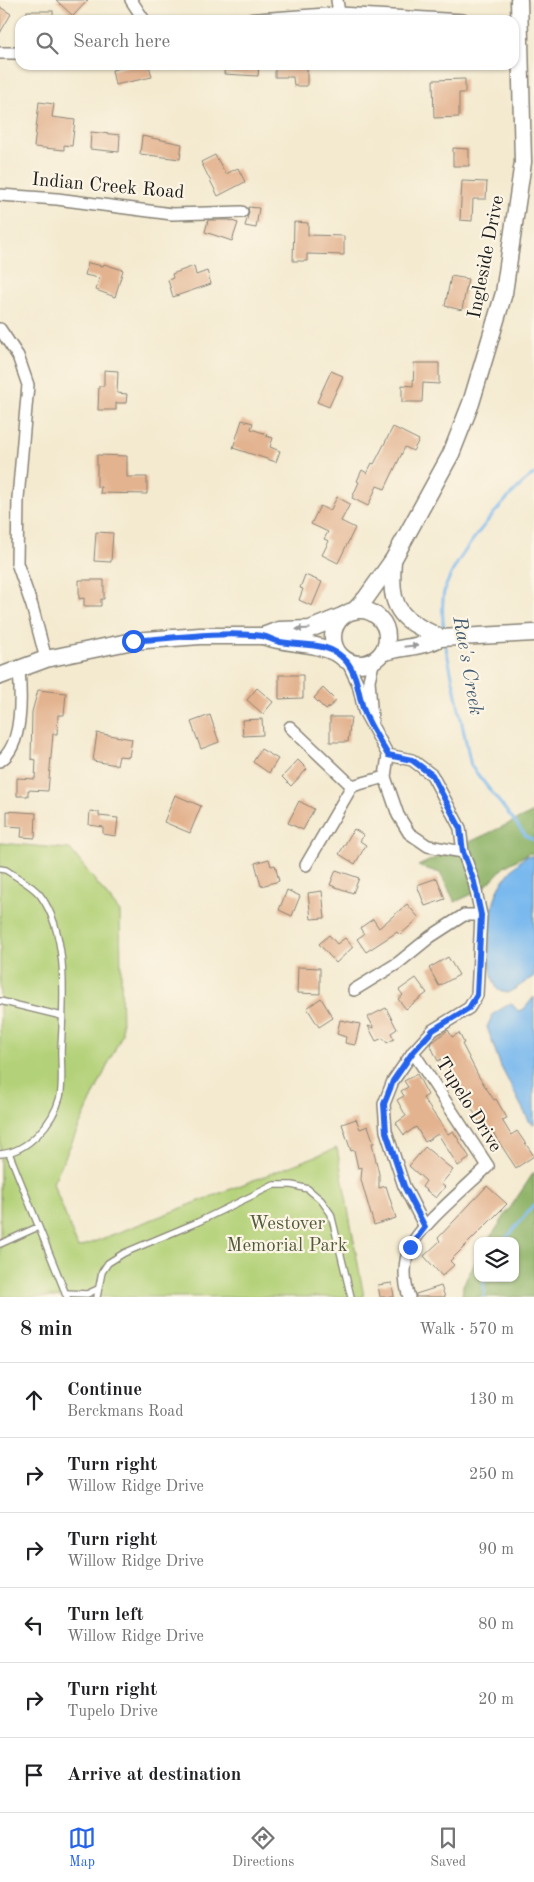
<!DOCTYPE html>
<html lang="en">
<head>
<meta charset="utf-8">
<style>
  body { margin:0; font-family:"Old Standard TT",serif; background:#f2f2f2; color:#202124 }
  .controls { position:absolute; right:15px; bottom:15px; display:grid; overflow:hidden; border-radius:10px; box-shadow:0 1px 4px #0004 }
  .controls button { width:45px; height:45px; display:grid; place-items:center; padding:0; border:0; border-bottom:1px solid #e0e0e0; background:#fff; color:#202124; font:25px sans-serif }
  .stop { position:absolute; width:15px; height:15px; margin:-11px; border:4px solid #2563eb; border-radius:50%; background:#fff }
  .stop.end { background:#2563eb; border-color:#fff; box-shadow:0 1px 5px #0008 }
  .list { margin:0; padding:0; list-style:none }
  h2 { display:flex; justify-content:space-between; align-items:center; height:65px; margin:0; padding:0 20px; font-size:21px }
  h2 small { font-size:16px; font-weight:400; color:#757577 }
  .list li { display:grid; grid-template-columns:32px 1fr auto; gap:15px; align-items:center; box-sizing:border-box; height:75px; padding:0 20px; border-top:1px solid #e0e0e0 }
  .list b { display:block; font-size:19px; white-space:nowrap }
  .list p { margin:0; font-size:16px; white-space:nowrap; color:#757577 }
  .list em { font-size:16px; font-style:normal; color:#757577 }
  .icon { flex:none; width:28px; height:28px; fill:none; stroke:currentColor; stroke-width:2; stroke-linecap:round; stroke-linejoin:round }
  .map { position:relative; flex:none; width:534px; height:1297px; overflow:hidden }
  .search { position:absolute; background:#fff; box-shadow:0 1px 4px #0004; left:15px; right:15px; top:15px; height:55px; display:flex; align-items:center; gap:12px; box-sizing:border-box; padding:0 18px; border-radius:15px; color:#757577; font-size:19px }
  .sheet { height:515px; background:#fff }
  nav { display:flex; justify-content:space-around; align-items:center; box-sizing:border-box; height:70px; border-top:1px solid #e0e0e0; background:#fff; font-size:14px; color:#757577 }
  nav a { display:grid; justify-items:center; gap:2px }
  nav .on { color:#2563eb }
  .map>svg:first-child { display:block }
  .green { fill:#b3d178; stroke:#68764a }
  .forest { fill:#8eb368; stroke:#556842 }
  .water { fill:#7ab9ee; stroke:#4b6a85 }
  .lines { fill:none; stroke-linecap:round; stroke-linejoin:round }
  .stream { stroke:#7ab9ee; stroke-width:3 }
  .building { fill:#e3b390 }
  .lane-casing { stroke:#888376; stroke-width:8 }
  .street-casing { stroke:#888376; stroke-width:14 }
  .secondary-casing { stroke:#888376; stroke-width:19 }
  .lane { stroke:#fff; stroke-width:5.5 }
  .street { stroke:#fff; stroke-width:11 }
  .secondary { stroke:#fff; stroke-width:16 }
  .oneway { fill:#999 }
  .route { stroke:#2563eb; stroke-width:6 }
  .labels { text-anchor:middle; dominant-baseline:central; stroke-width:4.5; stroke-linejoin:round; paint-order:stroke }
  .street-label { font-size:19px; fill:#1c1c1c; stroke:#fcf5e5 }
  .park-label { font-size:19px; fill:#515b3c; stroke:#fcf5e5 }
  .water-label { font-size:20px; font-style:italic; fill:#425b70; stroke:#fcf5e5 }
</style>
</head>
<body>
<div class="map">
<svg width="534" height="1297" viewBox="0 0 534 1297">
  <rect width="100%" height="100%" fill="#fcf5e5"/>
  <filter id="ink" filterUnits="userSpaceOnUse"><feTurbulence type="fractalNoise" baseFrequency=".02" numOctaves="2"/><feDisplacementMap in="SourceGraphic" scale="10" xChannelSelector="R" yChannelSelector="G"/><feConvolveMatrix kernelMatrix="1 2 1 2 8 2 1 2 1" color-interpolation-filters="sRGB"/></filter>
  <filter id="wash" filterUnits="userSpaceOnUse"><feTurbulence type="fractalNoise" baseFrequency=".0096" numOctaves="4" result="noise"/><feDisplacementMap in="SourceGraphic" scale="20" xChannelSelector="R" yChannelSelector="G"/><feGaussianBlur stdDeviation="1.12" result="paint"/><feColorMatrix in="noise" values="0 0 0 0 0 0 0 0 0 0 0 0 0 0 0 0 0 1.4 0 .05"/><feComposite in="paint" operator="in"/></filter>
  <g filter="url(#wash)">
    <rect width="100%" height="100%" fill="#f4ead0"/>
    <!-- green -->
    <path class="green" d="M0,843L70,849L120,912L122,1034L53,1183L78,1248L337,1148L364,1297H0Z"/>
    <!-- forest -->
    <g class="forest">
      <path d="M534,812V854L529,853L504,867L483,889L455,902L440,873L418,866Z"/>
      <path d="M534,1172V1297H462L463,1285L478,1257V1278H515V1241H488Z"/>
    </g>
    <!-- water -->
    <g class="water">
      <path d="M526,856H534V976C525,982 516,989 507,993L498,990C484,969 488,911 499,888C504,878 517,863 526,856Z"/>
      <path d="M534,997V1125L529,1121L501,1067L487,1027L493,1014L511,1003L518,1011L524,1009Z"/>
    </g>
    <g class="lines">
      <!-- stream -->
      <g class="stream">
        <path d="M444,634C443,620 441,606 444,592C453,558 506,495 534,474"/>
        <path d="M445,643L471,766L526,836L534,840"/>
        <path d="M504,1241L534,1205"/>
        <path d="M484,1297V1278"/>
      </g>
    </g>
    <g id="blocks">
      <!-- building -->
      <g class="building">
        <path d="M56,0H88L73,16Z"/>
        <path d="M0,7L11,14L0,33Z"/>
        <rect x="27" y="11" width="26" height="9"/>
        <path d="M133,65H149L152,77L115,85L112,70Z"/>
        <path d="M225,65H259L258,76L224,74Z"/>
        <path d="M275,65H307V86H294L293,77H275Z"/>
        <path d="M465,79V93H459V117L434,118L433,80Z"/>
        <path d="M39,102L54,104L52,117L75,120L72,146L64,145V150L34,147Z"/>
        <path d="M91,132L120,135L119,152L90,149Z"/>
        <path d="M142,136L182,144L180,159L140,154Z"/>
        <path d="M453,148L469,149V166H453Z"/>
        <path d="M215,155L226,174L238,168L245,182L218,196L201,162Z"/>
        <path d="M462,181L487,182L486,199H473L472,221L460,220Z"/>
        <path d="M248,207L259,208L256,228L245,226L249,212Z"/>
        <path d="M208,220H229L238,223L232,241L205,232Z"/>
        <path d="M294,222L308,223V235L344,236V255L307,254V261H293Z"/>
        <path d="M88,263L103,266L104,264L123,270L115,297L96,290L99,278L85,275Z"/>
        <path d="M194,266L196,275L207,271L211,284L173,297L168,280L173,278L172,274Z"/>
        <path d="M451,276L468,279L462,310L445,306Z"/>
        <path d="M414,363H439V384L423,383L422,402H402V385L413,386Z"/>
        <path d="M104,370L118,371L117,393L127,394L126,403H116V410H98L99,386H104Z"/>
        <path d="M331,371L343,376L329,407L317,402Z"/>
        <path d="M242,420L253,423L251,429L267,434L266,436L273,438L270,447L280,451L276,462L233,448Z"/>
        <path d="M393,427L419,440L413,451L405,447L385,489L377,486L368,506L352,498L359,482L357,481L362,470L367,473L372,463L374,464Z"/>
        <path d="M97,455L127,456V477H147V494L100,493L101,487H97Z"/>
        <path d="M337,497L350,504L341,521L355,528L338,563L322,555L329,541L324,539L328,532L311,524L320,506L330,511Z"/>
        <path d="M96,532L113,533L111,562L94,561Z"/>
        <path d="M305,575L322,582L312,606L299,600L303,589L300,588Z"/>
        <path d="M79,580H104V599H101V606H84V598L79,599Z"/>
        <path d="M279,675H303V698L279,699Z"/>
        <path d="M257,688L273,702L263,714L247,700Z"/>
        <path d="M323,688L336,701L326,710L314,698Z"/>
        <path d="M38,690L66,693L64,715H58L57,734H53L48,791L28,790V796H17V778L35,779L36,760L31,759L32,712Z"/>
        <path d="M210,715L219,742L201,749L191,722Z"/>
        <path d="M330,717H351L348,742H330Z"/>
        <path d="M262,719L263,735L243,736L242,720Z"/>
        <path d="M97,733L132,739L129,757L119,756L117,765L93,761Z"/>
        <path d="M261,749L278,759L269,773L253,762Z"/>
        <path d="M298,760L307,769L291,786L282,777Z"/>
        <path d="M175,795L201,806L190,833L164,822Z"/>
        <path d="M299,801L314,809L303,830L288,823Z"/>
        <path d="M7,811L36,813L35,838L21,837L22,827L7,826Z"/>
        <path d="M90,811L99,812V816L118,818L116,836L103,834V827L89,825Z"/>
        <path d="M354,829L364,835L360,841L366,845L355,864L339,854Z"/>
        <path d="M269,859L271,866L275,865L279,881L261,886L255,863Z"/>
        <path d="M336,870L359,878L353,893L330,885Z"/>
        <path d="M437,878L445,899L425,906L417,885Z"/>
        <path d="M287,890L300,896L292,916L279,910Z"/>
        <path d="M322,891L325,918L311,919L308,893Z"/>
        <path d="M407,904L419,918L400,935L397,932L366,952L357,939L364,934L360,928L373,919L379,928Z"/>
        <path d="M329,935L337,944L345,938L353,947L336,963L319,944Z"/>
        <path d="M448,957L459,975L439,986L429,968Z"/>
        <path d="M298,967L320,968V994L297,993Z"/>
        <path d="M416,978L427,993L406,1009L398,999L403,995L399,990Z"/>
        <path d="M321,998L333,1018L319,1027L307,1008Z"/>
        <path d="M386,1008L397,1029L391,1033L394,1039L387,1043L383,1038L376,1041L368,1026L374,1028L368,1017Z"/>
        <path d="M340,1020L360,1024L355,1045L345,1043L346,1037L337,1034Z"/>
        <path d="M448,1030L452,1037L459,1033L464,1043L462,1044L479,1077L494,1100L496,1099L507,1118L502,1120L511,1135L517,1131L534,1156L516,1168L493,1133L488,1136L458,1086L443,1058L438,1061L430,1044Z"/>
        <path d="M417,1074L428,1095L423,1098L448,1134L453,1131L470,1158L458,1166L438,1134L425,1142L416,1127L404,1135L396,1123L406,1116L397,1100L404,1096L401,1091L408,1087L404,1081Z"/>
        <path d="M356,1119L360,1129L368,1126L374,1143H372L379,1174V1188L386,1186L396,1218L374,1225L361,1180L362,1167L358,1168L354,1150L351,1151L342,1124Z"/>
        <path d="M425,1147L453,1170L441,1184L445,1187L436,1198L422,1187L426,1181L409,1166Z"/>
        <path d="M487,1186L507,1204L450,1261L454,1265L442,1276L424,1256L440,1241L438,1238Z"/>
        <path d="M392,1283L394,1297H380L378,1285Z"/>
        <path d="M441,1286L445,1297H416V1294Z"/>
      </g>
    </g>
  </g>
  <g filter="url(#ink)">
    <use href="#blocks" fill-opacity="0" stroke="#888376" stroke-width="1"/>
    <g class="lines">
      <!-- lane casing -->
      <g class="lane-casing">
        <g id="lane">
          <path d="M0,869L6,870C16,877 32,885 40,895C70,935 63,1004 61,1051C61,1065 63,1083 60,1097C53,1123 28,1152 0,1154"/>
          <path d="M0,1001L62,1016"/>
          <path d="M9,1153L67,1297"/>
          <path d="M0,1244L38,1227"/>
          <path d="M65,1293L87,1294L98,1289"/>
          <path d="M97,1297L102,1272L108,1263L124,1253L198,1222L274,1185H292L308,1189L321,1200L331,1214L351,1297"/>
        </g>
      </g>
      <!-- street casing -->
      <g class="street-casing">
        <g id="street">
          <path d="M131,0L144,20"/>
          <path d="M337,0L339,13"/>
          <path d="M245,20L339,13L463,20"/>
          <path d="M0,53H20"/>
          <path d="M0,195L57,199L172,214L242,212"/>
          <path d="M0,329L18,356L28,385L18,498L17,563L32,606L46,659"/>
          <path d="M347,661L358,684L364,711L388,755"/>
          <path d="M372,721L369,680L374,660"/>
          <path d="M290,727L352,786L385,777"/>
          <path d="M388,755L412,760L432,775L460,828L463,852L474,882L481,915L477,995L469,1008L433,1030L413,1052L393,1081L384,1104L386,1131L404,1186L425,1227"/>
          <path d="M388,755L385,777L398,815L409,833L428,846L463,852"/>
          <path d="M0,761C24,745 21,694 19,669"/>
          <path d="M306,865L352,786"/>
          <path d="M354,990L398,963L430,937L464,915H481"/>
          <path d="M409,1297C404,1282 403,1262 410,1248C419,1226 469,1185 488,1166L413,1052"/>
        </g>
      </g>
      <!-- secondary casing -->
      <g class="secondary-casing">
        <g id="secondary">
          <path d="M393,560C391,586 390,611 416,625C424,630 432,633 440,638"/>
          <circle cx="360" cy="637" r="27"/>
          <path d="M354,611L366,598L393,560L451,454L471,403L504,293L523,162L519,0"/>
          <path d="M263,636C288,645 314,641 338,654"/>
          <path d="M382,653C400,647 425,647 440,638L534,633"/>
          <path d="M0,676L46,659L133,641L200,636H263L279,630L310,629L342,616"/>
        </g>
      </g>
      <!-- lane -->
      <use href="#lane" class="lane"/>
      <!-- street -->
      <use href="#street" class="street"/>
      <!-- secondary -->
      <use href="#secondary" class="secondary"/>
    </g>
    <!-- one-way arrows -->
    <defs><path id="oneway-solid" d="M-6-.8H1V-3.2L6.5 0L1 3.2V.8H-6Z" transform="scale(1.25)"/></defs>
    <g class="oneway">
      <use href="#oneway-solid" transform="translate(303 629) rotate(176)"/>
      <use href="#oneway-solid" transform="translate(411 646) rotate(-6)"/>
    </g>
  </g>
  <g class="lines" filter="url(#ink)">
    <!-- route -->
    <path class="route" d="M133,641C172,638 224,631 262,636C268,637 274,641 280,642C303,646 330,641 347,662C358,676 358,695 364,711C369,725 380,741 388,755L412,760L432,775L460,828L463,852L474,882L481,915L477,995L469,1008L433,1030L413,1052L393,1081L384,1104L386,1132L404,1186L425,1227L410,1247"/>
  </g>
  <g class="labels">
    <!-- street labels -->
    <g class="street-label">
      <text transform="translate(108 187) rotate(5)">Indian Creek Road</text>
      <text transform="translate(487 257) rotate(-79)">Ingleside Drive</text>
      <text transform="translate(468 1105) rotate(58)">Tupelo Drive</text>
    </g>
    <!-- park labels -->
    <g class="park-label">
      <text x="287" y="1224">Westover<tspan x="287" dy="22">Memorial Park</tspan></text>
    </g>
    <!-- water labels -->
    <g class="water-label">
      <text transform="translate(467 666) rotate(80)">Rae's Creek</text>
    </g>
  </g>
</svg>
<div class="controls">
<button><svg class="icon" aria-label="layers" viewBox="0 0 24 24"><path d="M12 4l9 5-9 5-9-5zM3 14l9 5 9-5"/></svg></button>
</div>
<div class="stop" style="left:133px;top:641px"></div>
<div class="stop end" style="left:410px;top:1247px"></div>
<div class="search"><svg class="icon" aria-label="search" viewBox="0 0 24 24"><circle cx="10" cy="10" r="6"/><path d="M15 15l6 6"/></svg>Search here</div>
</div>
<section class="sheet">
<h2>8 min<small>Walk · 570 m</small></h2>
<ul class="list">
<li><svg class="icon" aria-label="ahead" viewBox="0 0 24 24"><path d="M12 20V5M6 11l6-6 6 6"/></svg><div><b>Continue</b><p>Berckmans Road</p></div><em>130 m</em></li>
<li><svg class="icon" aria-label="right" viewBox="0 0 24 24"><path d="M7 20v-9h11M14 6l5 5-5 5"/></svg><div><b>Turn right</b><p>Willow Ridge Drive</p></div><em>250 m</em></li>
<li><svg class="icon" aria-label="right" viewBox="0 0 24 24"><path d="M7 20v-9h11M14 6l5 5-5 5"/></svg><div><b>Turn right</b><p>Willow Ridge Drive</p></div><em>90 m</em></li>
<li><svg class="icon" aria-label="left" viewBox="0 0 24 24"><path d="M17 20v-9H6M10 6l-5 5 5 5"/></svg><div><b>Turn left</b><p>Willow Ridge Drive</p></div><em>80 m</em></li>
<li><svg class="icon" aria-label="right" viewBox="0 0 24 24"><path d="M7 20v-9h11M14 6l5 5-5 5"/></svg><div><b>Turn right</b><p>Tupelo Drive</p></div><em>20 m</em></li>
<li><svg class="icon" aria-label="arrive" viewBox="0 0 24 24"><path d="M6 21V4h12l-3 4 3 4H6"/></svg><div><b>Arrive at destination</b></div></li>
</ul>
</section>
<nav>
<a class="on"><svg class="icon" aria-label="map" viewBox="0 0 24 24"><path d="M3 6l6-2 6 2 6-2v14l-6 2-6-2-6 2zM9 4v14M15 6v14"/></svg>Map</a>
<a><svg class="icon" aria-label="directions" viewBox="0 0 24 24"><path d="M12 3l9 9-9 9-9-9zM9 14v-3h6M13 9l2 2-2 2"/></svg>Directions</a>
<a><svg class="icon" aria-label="saved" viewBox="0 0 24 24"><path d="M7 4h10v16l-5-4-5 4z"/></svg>Saved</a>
</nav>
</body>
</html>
